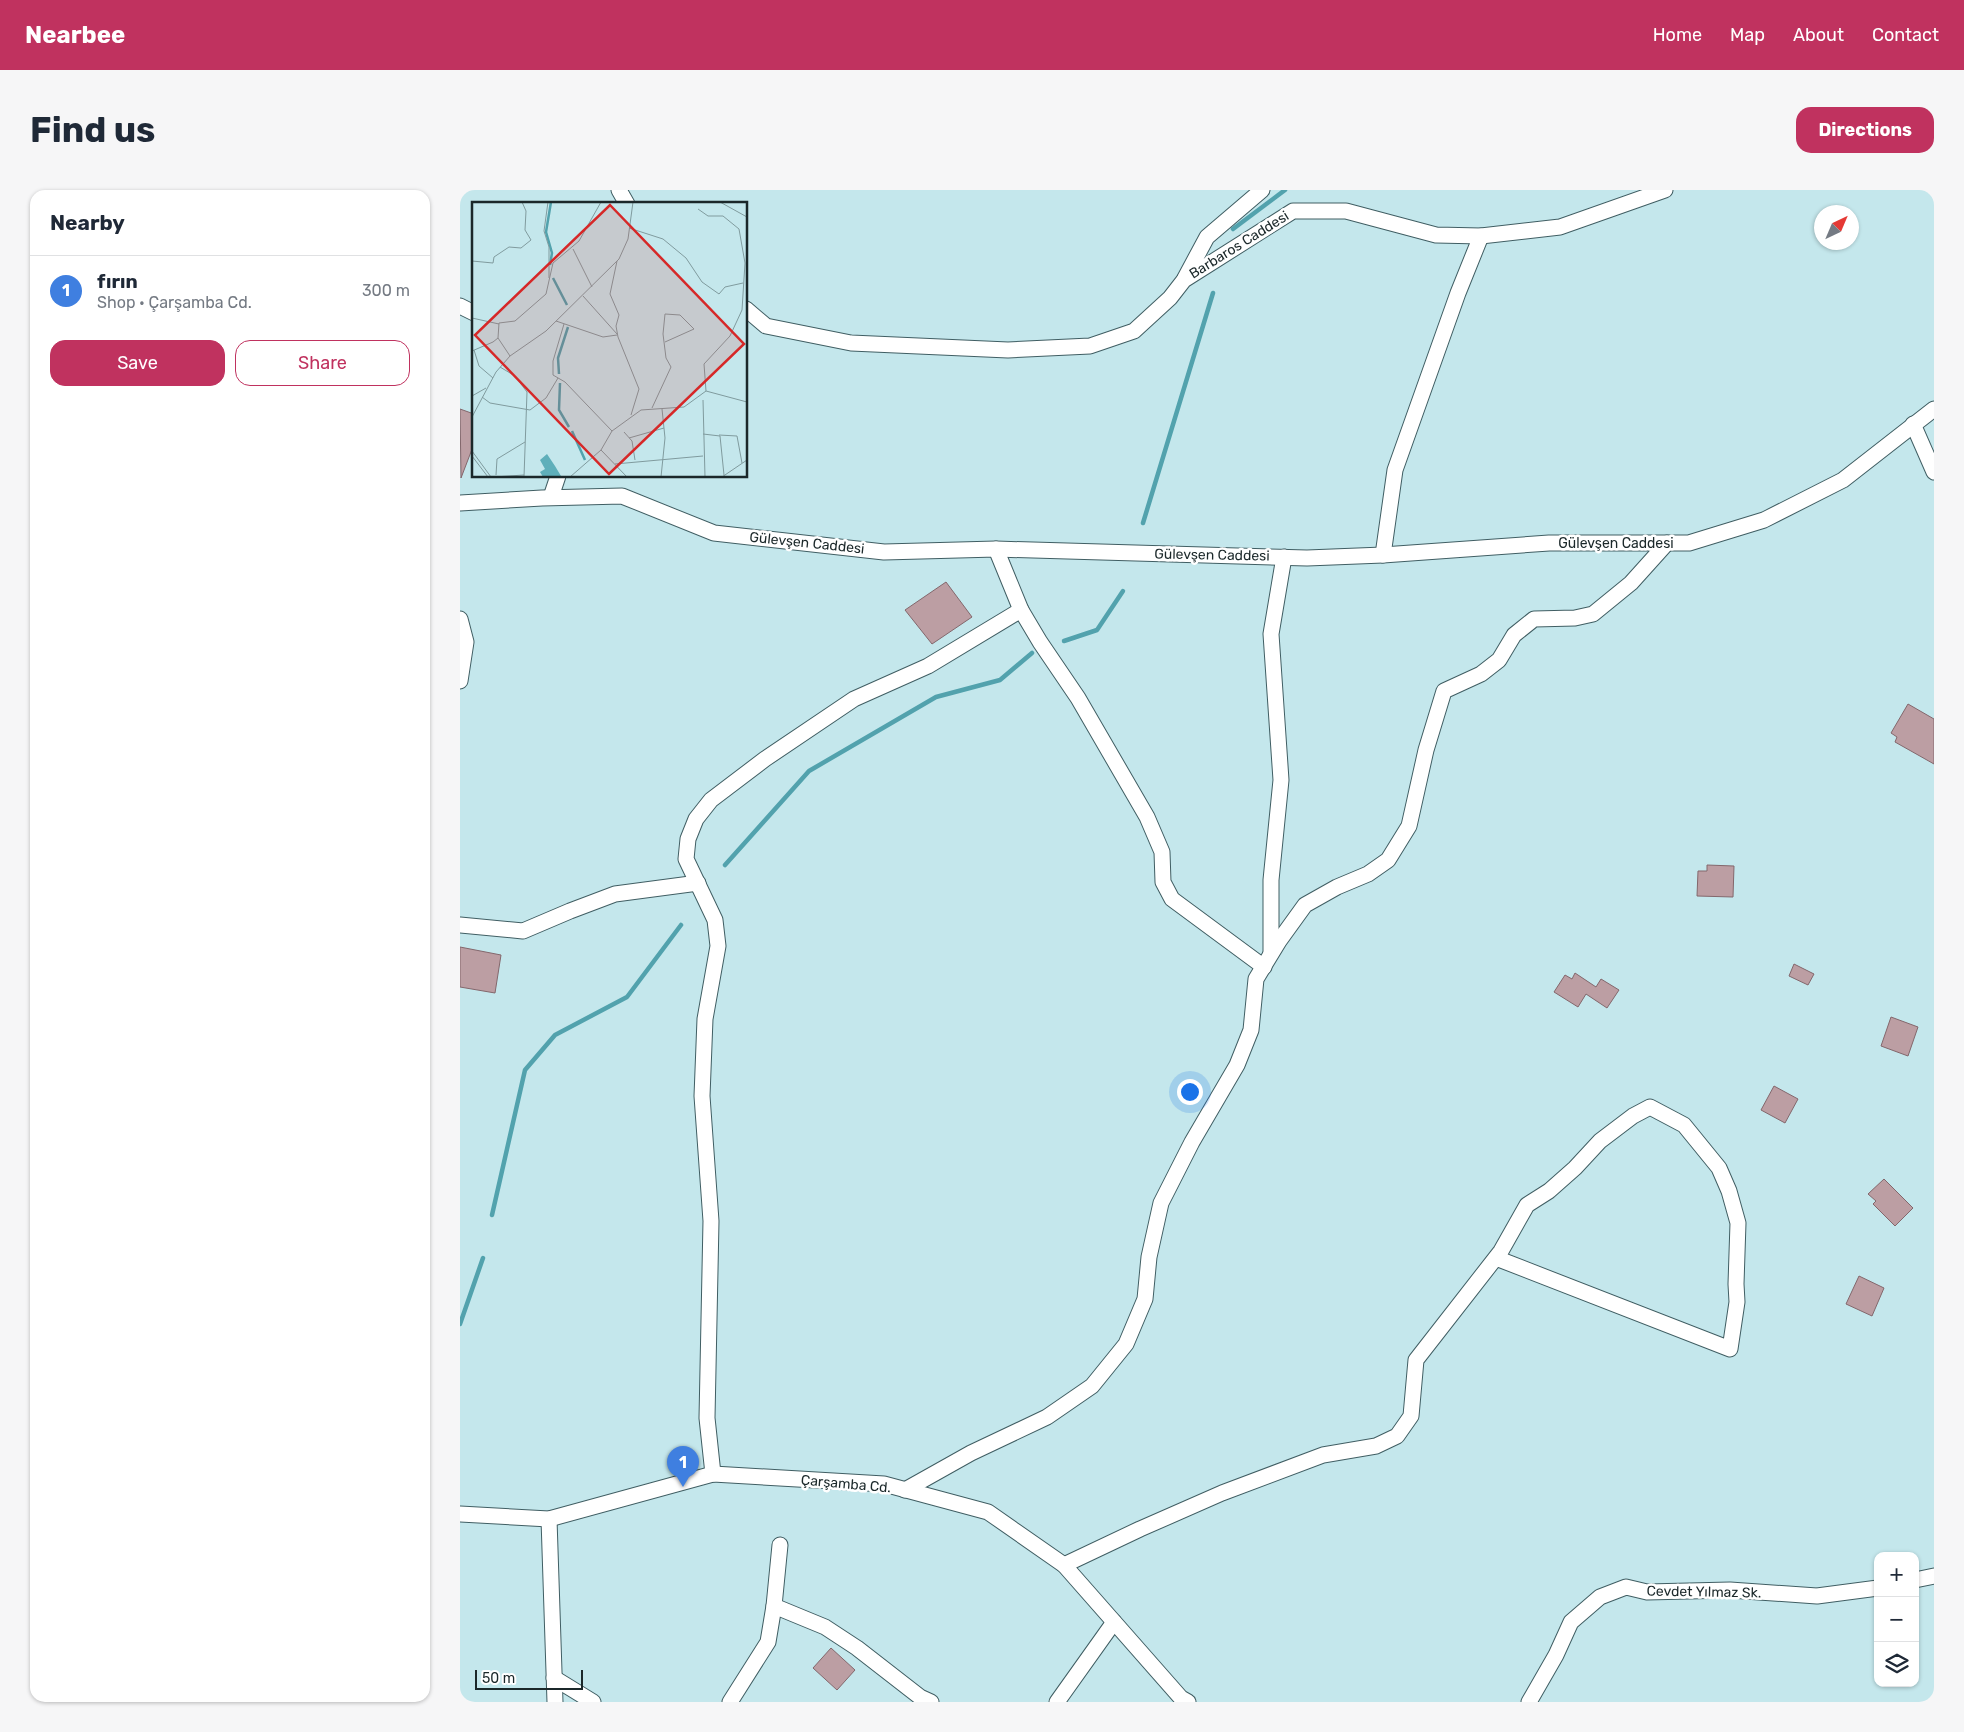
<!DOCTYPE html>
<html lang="en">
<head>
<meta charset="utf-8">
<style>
  body { margin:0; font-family:Rubik,sans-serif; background:#f6f6f7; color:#1f2937 }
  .controls { position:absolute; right:15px; bottom:15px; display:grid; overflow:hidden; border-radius:10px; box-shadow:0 1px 4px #0004 }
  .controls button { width:45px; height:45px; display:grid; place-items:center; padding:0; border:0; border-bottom:1px solid #e0e1e3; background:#fff; color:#1f2937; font:25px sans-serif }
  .compass { position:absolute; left:1354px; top:15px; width:45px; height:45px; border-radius:50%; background:#fff; box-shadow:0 1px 4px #0004; rotate:44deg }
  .scale { position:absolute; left:15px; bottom:12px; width:108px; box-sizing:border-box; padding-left:5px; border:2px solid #1b282a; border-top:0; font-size:14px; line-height:18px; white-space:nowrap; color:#1b282a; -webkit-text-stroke:4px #fff; paint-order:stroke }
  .you { position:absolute; left:729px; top:901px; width:18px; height:18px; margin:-12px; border:4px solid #fff; border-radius:50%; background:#1a73e8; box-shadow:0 0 0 8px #1a73e833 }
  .badge { display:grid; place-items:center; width:32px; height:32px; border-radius:50%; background:#c0325f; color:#fff; font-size:16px; font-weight:700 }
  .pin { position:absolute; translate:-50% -41px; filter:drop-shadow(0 1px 2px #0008) }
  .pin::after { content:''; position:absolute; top:26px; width:18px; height:15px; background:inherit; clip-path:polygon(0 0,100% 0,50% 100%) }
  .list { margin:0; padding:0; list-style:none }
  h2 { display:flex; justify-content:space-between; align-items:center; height:65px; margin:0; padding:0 20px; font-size:21px }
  h2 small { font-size:16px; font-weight:400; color:#747a83 }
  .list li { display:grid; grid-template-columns:32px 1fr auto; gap:15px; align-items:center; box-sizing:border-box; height:70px; padding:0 20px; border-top:1px solid #e0e1e3 }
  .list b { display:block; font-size:19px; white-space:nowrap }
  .list p { margin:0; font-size:16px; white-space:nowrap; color:#747a83 }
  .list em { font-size:16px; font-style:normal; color:#747a83 }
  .actions { display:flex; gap:10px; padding:15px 20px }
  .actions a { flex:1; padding:11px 0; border:1px solid #c0325f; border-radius:15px; text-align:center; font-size:18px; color:#c0325f }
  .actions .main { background:#c0325f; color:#fff }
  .icon { flex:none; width:28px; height:28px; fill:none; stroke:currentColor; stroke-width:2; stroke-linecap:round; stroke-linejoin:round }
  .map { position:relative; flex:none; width:1474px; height:1512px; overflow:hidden; border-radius:15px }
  header { display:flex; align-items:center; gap:30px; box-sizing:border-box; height:70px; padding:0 25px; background:#c0325f; color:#fff }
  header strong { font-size:24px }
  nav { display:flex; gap:28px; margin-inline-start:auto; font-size:18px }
  .intro { display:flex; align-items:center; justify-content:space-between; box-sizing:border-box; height:120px; padding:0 30px }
  h1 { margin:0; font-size:35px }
  .button { padding:12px 22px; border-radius:15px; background:#c0325f; color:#fff; font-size:18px; font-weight:700 }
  main { display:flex; gap:30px; padding:0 30px }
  aside { flex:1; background:#fff; border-radius:15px; box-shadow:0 1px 4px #0004 }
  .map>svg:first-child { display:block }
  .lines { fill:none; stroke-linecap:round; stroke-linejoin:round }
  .stream { stroke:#52a2ad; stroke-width:4.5 }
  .building { fill:#bc9ea3; stroke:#83676c }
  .minor-casing { stroke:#405e63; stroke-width:17 }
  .minor { stroke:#fff; stroke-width:15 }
  .labels { text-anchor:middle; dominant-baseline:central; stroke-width:5; stroke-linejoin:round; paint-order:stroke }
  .street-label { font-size:14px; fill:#1b282a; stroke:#fff }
  .inset-river { fill:none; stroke:#52a2ad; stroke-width:2.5 }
  .inset-road { fill:none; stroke:#809b9e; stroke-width:1 }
  .view { fill:#d62828; fill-opacity:0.15; stroke:#d62828; stroke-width:2.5 }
  .inset-edge { fill:none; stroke:#1b282a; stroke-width:2.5 }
</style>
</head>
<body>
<header>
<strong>Nearbee</strong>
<nav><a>Home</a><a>Map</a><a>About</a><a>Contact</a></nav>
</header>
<div class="intro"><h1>Find us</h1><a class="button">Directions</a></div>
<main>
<aside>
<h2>Nearby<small></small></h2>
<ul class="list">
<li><span class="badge" style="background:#3f7fe0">1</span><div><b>fırın</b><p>Shop · Çarşamba Cd.</p></div><em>300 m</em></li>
</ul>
<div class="actions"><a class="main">Save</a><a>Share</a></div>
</aside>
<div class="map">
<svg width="1474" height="1512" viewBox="0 0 1474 1512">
  <rect width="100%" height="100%" fill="#c4e7ec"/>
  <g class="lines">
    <!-- stream -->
    <g class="stream">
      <path d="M773,39L825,0"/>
      <path d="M683,333L753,103"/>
      <path d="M604,451L637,440L663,401"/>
      <path d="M265,675L349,581L476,507L540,490L572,463"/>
      <path d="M32,1025L65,880L95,845L167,807L221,735"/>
      <path d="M0,1134L23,1068"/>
    </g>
  </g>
  <!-- building -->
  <g class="building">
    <path d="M0,219L14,224L12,232L14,234V254L1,288Z"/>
    <path d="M486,392L512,427L472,454L445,420Z"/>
    <path d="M1448,514L1474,529V574L1435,552L1437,547L1431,543Z"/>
    <path d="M1247,675L1274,676L1273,707L1237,706L1238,681H1247Z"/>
    <path d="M0,757L41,765L35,803L0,797Z"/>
    <path d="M1334,774L1354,784L1348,795L1329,786Z"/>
    <path d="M1115,783L1136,797L1141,789L1159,800L1147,818L1126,804L1118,817L1094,802L1105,785L1112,789Z"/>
    <path d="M1431,827L1458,837L1448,866L1421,856Z"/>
    <path d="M1314,896L1338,909L1325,933L1301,920Z"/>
    <path d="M1424,989L1453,1018L1435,1036L1413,1014L1416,1011L1408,1004Z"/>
    <path d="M1399,1086L1424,1098L1412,1126L1386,1114Z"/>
    <path d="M371,1458L395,1480L377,1500L353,1478Z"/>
  </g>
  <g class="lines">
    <!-- minor casing -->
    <g class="minor-casing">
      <g id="minor">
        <path d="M159,0L167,14"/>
        <path d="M725,88L747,47L802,0"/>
        <path d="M0,116L14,123"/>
        <path d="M286,119L306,136L391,153L548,160L630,156L674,141L710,108L724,90L833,21H886L976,45L1021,46L1100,37L1205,0"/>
        <path d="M1453,234L1474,282"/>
        <path d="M91,307L98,286"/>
        <path d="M0,313L82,308L162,306L254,343L424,362L536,359L847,368L923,365L1089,353H1229L1304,330L1383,290L1474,219"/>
        <path d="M536,359L561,420L580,452L618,508L687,627L702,662L703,692L712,709L804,777"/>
        <path d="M923,365L935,280L998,103L1021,46"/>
        <path d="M0,429L6,452L0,491"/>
        <path d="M0,735L63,741L110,721L155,704L238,693"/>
        <path d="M811,763V690L821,590L811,444L824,367"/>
        <path d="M253,1284L247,1228L251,1031L242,906L245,829L258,756L255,730L226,669L228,649L236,629L251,610L305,569L394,509L468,476L561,420"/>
        <path d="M445,1300L511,1263L587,1227L632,1196L666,1154L685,1109L689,1067L701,1013L732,952L777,875L791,840L796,789L819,751L845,715L877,697L908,684L928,670L949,636L966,560L984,501L1021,484L1039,470L1054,445L1074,429L1115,428L1133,424L1171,393L1207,353"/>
        <path d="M0,1324L89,1329L253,1284L424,1294L528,1322L604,1375L721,1508L728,1512"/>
        <path d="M89,1329L95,1512"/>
        <path d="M604,1375L680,1339L762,1303L863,1265L916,1256L937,1246L951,1226L956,1170L1041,1061L1067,1015L1089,1001L1115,978L1140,951L1173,926L1190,917L1224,935L1259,978L1269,1001L1278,1033L1276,1094L1277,1112L1270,1159L1036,1068"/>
        <path d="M1455,1390L1474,1386"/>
        <path d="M314,1416L365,1437L397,1458L460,1507L471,1512"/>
        <path d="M94,1488L133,1512"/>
        <path d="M270,1512L308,1452L314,1416L320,1355"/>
        <path d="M597,1512L654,1432"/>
        <path d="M1069,1512L1096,1465L1111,1432L1140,1407L1166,1397L1187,1402L1270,1400L1357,1406L1418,1398"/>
      </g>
    </g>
    <!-- minor -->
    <use href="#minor" class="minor"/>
  </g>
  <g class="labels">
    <!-- street labels -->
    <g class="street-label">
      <text transform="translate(779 55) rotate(-32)">Barbaros Caddesi</text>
      <text transform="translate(347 353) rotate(6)">Gülevşen Caddesi</text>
      <text x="1156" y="353">Gülevşen Caddesi</text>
      <text transform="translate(752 365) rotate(1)">Gülevşen Caddesi</text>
      <text transform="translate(386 1294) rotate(5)">Çarşamba Cd.</text>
      <text transform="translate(1244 1402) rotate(1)">Cevdet Yılmaz Sk.</text>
    </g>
  </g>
  <!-- overview -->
  <g transform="translate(12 12)">
    <rect width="275" height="275" fill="#c4e7ec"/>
    <path d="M75,252L83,264L89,274L71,275L68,270L73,267L68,258Z" fill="#5fafba"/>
    <path class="inset-river" d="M78,63L80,51L74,30L79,0M81,76L95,103M87,172L86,156L96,125M88,181L87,208L97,225M100,229L113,258"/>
    <path class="inset-road" d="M76,0L72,29L77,45V76M248,0L275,15M226,7L236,14H251L267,27L273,61L270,108L258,134L232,162L234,189M157,26L191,37L214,56L230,80L247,92L253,85L271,81M101,47L120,85M0,59L21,61L22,55L37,45L49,46L59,38L53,28L54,9L50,0M145,59L138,92L147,113L144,124L146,135L167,187L159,213M111,94L145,132M0,116L27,122M84,119L131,135L145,133M92,122L81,159V173L93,180L140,229M26,136L38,154M2,148L7,164L21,176M0,149L21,140L26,136L27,121L43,119L74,92L81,61L107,39L129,0M28,165L43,174L55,190L52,275M0,194L14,186M10,195L18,201L58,208L74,196L86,176M231,198L233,275M180,206L199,165L194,156L191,132L193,112L208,113L222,127L193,140M0,215L24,170L38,154L74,129L147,57L156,37L161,0M152,230L160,239L163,258M231,232L248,234L252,273M247,233L265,234L270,261M157,236L192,226M129,248L155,275M0,249L19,275M0,254L16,275M143,262L231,254M24,273L25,257L53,240M22,275L52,273M98,275L129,248L140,229L169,208L212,205L234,189L275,200M189,275L193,236L190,207M250,275L275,258"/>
    <path class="view" d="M138,3L272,142L137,272L3,133Z"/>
    <rect width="275" height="275" class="inset-edge"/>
  </g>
</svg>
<div class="controls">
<button>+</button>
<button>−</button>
<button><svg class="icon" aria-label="layers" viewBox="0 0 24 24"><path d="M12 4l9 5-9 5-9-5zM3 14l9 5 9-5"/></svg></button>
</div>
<svg class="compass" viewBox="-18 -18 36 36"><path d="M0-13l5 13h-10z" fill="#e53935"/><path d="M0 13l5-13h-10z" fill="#747a83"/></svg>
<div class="scale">50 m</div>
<div class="you"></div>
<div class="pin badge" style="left:223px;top:1297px;background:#3f7fe0">1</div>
</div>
</main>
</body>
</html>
